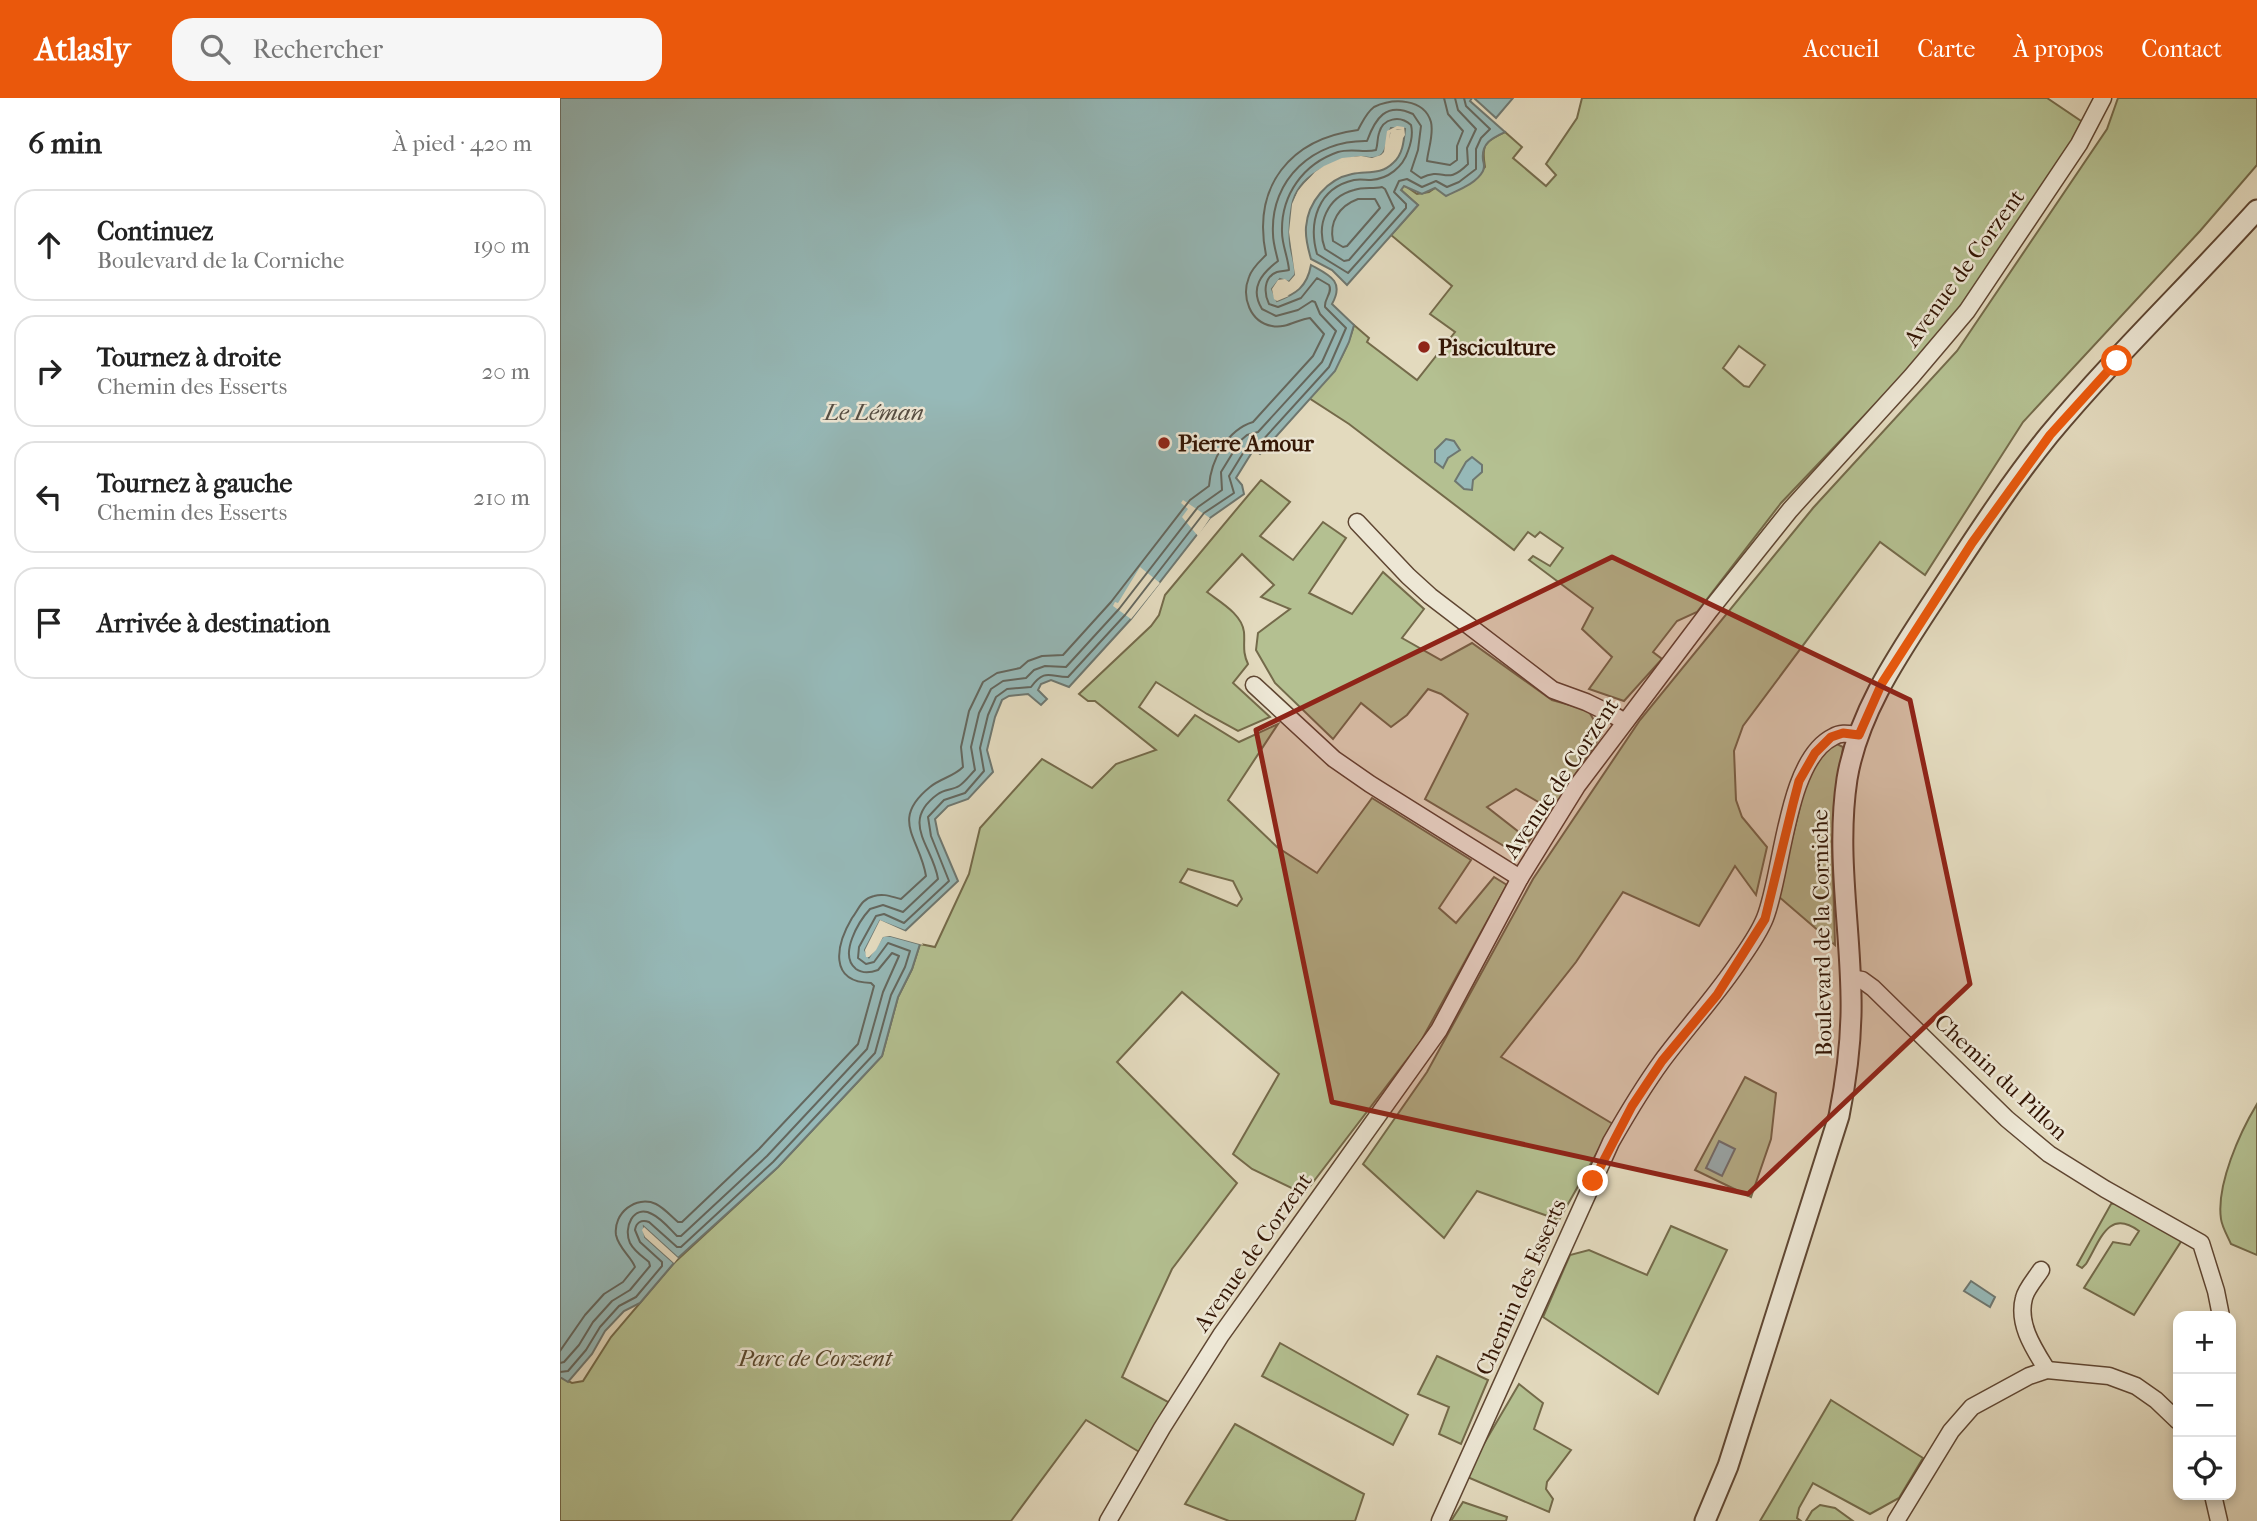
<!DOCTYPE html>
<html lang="fr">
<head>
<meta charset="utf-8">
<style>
  body { margin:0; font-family:"IM FELL French Canon",serif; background:#f6f6f6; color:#222 }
  .controls { position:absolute; right:21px; bottom:21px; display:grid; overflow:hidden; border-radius:14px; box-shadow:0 4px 10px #0003 }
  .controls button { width:63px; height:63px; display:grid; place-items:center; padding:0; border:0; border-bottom:2px solid #e0e0e0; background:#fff; color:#222; font:35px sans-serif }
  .stop { position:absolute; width:21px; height:21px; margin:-16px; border:5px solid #ea580c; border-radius:50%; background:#fff }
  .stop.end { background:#ea580c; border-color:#fff; box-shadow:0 2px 7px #0008 }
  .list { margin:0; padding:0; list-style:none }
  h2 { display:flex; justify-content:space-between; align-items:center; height:91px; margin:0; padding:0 28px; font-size:30px }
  h2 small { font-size:23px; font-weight:400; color:#767676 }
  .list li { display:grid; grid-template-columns:46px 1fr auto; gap:21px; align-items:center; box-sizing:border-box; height:112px; margin:0 14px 14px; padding:0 14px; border:2px solid #e0e0e0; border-radius:21px }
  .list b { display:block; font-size:26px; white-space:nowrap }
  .list p { margin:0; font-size:23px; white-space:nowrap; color:#767676 }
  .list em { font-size:23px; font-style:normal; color:#767676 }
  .icon { flex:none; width:38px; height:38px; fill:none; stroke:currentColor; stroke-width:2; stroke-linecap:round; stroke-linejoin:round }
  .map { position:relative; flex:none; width:1697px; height:1423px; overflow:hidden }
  header { display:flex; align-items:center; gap:42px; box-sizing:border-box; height:98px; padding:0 35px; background:#ea580c; color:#fff }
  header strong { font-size:33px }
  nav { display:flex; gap:38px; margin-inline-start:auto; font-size:24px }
  .search { width:490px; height:63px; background:#f6f6f6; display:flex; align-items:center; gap:18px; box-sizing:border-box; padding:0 24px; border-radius:21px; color:#767676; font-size:26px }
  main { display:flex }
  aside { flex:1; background:#fff }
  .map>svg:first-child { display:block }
  .green { fill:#b4c091; stroke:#746a4a; stroke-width:2; fill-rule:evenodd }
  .water { fill:#96b9b8; stroke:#6e7770; stroke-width:2 }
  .pier { fill:#e3dabe }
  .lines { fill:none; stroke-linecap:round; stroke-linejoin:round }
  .shore { stroke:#64675e; stroke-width:2 }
  .minor-casing { stroke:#5f4632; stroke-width:19 }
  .tertiary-casing { stroke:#5f4632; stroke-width:23 }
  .minor { stroke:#ede7d5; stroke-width:16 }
  .tertiary { stroke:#ede7d5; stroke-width:19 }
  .route { stroke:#ea580c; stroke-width:9 }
  .marked { fill:#8f2418; fill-opacity:0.2; stroke:#8f2418; stroke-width:5; stroke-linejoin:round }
  .poi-dot { fill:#8f2418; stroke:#ede7d5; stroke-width:2.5 }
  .labels { text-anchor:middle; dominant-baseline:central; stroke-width:5; stroke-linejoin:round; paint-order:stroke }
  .street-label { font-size:23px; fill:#331504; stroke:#ede7d5 }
  .poi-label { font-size:23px; font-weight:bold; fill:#331504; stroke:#ede7d5; text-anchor:start }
  .park-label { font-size:23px; font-style:italic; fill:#5a482e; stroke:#ede7d5 }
  .water-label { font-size:24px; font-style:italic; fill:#564e43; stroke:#ede7d5 }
</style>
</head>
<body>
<header>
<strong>Atlasly</strong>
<div class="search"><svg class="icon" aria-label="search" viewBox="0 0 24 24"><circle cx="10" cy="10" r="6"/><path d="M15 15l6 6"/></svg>Rechercher</div>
<nav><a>Accueil</a><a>Carte</a><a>À propos</a><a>Contact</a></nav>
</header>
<main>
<aside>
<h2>6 min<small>À pied · 420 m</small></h2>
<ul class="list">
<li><svg class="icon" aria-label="ahead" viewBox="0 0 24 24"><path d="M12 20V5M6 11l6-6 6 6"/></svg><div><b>Continuez</b><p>Boulevard de la Corniche</p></div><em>190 m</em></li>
<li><svg class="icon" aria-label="right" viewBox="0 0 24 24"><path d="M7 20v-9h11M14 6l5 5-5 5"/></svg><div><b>Tournez à droite</b><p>Chemin des Esserts</p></div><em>20 m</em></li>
<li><svg class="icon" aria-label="left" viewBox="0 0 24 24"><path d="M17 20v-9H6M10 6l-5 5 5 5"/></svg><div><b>Tournez à gauche</b><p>Chemin des Esserts</p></div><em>210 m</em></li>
<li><svg class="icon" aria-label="arrive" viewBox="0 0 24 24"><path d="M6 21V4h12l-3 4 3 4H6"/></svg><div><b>Arrivée à destination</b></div></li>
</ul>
</aside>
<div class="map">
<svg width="1697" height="1423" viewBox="0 0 1697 1423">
  <rect width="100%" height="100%" fill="#e3dabe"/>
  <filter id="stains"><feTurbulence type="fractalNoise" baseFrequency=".00286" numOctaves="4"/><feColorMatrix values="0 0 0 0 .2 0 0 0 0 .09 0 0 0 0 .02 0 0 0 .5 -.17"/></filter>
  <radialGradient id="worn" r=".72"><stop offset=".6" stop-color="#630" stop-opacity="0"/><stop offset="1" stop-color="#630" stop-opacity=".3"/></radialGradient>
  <!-- green -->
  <g class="green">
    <path d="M1022,0H1487L1527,27L1379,239L1221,405L1137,514L1117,523L1093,554L1102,561L1064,603L1029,591L1052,559L1022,531L1033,510L969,462L973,458L990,468L1003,450L980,434L975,439L968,434L954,452L789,326L749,300C772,276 785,260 794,227L809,240L807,244L857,282L895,234L870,216L892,188L831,137L858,107L841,92L844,87L857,96L869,94L875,90L911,84L925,69C921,46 925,43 945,34L962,49L953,60L986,88L996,77L986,66L1017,20ZM1179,248L1205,267L1189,289L1184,288L1163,270Z"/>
    <path d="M1558,0H1697V67L1640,133L1463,324L1365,477L1320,444L1183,628L1174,653L1176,702L1182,719L1207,749L1196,797L1175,768L1139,828L1063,794L1016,864L941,959L1053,1026L999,1122L917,1093L884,1140L803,1066L867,974L973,781L1080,622L1253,410L1397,253L1547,31Z"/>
    <path d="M701,382L730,404L700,438L733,462L763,424L786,440L749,495L792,516L823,474L864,511L842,540L881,562L912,545L992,602L1028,612L1042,636L992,712L956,691L927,709L959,734L976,714L986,720L959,757L865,701L908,616L881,596L868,591L847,617L831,629L801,605L773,641L715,585L696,552L698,535L730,511L701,499L714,487L682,456L647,494C660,504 682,516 684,534C685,547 682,553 688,566L673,585L710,619L678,633L647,616L596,584L579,609L618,638L635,617L679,644L718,626L668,702L717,749L757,775L812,700L911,762L879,810L896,825L934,779L947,787L861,943L744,1096L692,1071L673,1056L719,976L622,894L557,964L677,1085L612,1171L562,1279L612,1306L581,1355L526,1322L451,1423H0V1279L12,1285L23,1283L51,1239L114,1165L218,1069L322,958L338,899L352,871L360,846L375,849L409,776L420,730L482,661L532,690L556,666L596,652L535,603H528L519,596L591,528L599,517L605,497ZM628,771L673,783L682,801L677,808L620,784Z"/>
    <path d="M1273,644L1283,649L1272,743L1275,847L1218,798L1246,684L1256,664Z"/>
    <path d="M1185,979L1216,995L1211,1041L1191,1099L1135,1072Z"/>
    <path d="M1697,1006V1157L1671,1146C1668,1139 1662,1129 1661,1121C1656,1087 1680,1034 1697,1006Z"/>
    <path d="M1555,1105L1622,1142L1574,1217L1524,1190L1553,1144L1570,1147L1579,1133C1548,1110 1540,1143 1526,1166L1522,1170L1517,1167L1551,1106Z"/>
    <path d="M1111,1128L1167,1152L1098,1296L983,1219L1010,1157L1029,1152L1087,1177Z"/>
    <path d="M720,1245L848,1317L833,1347L702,1278Z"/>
    <path d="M877,1258L928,1282L901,1346L879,1336L889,1309L858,1296Z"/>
    <path d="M959,1286L983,1305L974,1331L1011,1352L987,1384L986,1391L993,1401L989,1414L905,1378Z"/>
    <path d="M1271,1302L1363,1360L1339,1400L1310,1416L1253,1385L1239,1410L1237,1420L1241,1423H1200Z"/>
    <path d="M675,1326L804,1396L795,1423H669L625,1406Z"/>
    <path d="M903,1404L947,1419L946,1423H891Z"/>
    <path d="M1260,1407L1275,1410L1293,1423H1246L1252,1413Z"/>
  </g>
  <!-- water -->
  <g class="water">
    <path d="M0,0H912L910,3L945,34C932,40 921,45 923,62C924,67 925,68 923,73C916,86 898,92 886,98L875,90L862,96L844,88L841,92L858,107L787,187L772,172L751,161C748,150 745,141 746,129C748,104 767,81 792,76C807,73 821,77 833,65C843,57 844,42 845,31L831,30C828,37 827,50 823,55C816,64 806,58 798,59C771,64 738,77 732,107C730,118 729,134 730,145C731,156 736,166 735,177L729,184L720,181L712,191L717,203C736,196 747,189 751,167C769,177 785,183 772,206L794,227L789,244L775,273L704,352L700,356L694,351L676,380L682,387L684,396L650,420L571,521L509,589L491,582L481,586L478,592L487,601L481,607L468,596L449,598L442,602L435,619L427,652L433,674L408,701L388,708L375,721L378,736L398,783L345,833L320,823L305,852L309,859L323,838H331L360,846L352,871L338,899L322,958L218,1069L118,1160L84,1129L85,1139L114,1165L80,1205L64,1213L45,1233L32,1256L8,1284L0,1279Z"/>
    <path d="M914,0H953L936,20Z"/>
    <path d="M886,341L894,343L900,352L888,360L883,370L875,364V352Z"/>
    <path d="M912,359L922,367V374L913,382L912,392L904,391L895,383L906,364Z"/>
    <path d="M1159,1043L1175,1051L1162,1078L1146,1070Z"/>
    <path d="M1411,1183L1435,1199L1430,1209L1404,1193Z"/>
  </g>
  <!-- pier -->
  <g class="pier">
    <path d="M837,28L844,29L845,37L843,40L840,38L842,32L837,31L830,35L828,55L823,60L812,64L800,62L783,64L766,71L741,95L735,107L732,134L738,162L739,178L730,187L721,184L718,187L717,198L725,196L729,198L717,203L714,201L712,191L718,182L725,181L729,184L735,177L729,134L732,106L738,93L755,74L764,68L782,60L801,58L812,60L821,57L824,54L827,33Z"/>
    <path d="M623,402L650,420L638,438L622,419L628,411L621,405Z"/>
    <path d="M580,469L600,485L571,521L553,508L555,504L558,505Z"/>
    <path d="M320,822L349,835L344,837L322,827L308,854L322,835L332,834L361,843L363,847L330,838L323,839L316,852L309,859H306L305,852Z"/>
    <path d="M84,1129L118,1160L114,1165L85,1139L82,1132Z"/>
  </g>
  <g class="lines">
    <!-- shore -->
    <g class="shore">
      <path d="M822,89L825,91L834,110L789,162L784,163L765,151C756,127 767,99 794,92C803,89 813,91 822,89Z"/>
      <path d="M798,101H815L820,110L787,148L783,149L773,143C769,124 779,108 798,101Z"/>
      <path d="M0,1253L25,1217L44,1196L63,1184L75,1169C71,1158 59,1151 56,1137C53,1115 76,1097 96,1106C104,1110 111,1118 118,1124H122L199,1051L298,946L314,888L311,885C268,884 276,847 292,820C299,811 301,801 314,798C324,795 332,799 341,801L366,778C360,740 329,722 370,689C381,680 393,679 403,669L401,649L409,613L423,584L437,575L460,570L468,563L482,558L503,557L551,504L630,402L649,388C651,362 667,332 693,324L753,258L764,236L750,220C738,221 726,231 712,228C690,224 681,199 689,179C692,170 699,164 706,157C692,88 730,41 798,32C803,23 806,15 814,9C833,0 864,0 871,24C874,37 868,51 867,63L890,67L897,62V48L903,33L888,16L884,0"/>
      <path d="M0,1265L4,1264L19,1247L33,1224L52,1203L70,1192L90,1168L89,1164C83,1159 74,1153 70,1145C63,1130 73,1106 92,1116C101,1120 110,1131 117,1138H121L207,1058L307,951L323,894L339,858L332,855L318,872C310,875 303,876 296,871C278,857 299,823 310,811L323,807L343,814L378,781C373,748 339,724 378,696C384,691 393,692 399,688C405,684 410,677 415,672L411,649L419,615L431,591L443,583L466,580L474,572L485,568L506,569L559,511L638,409L662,392L661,374L680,343L687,337L698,334L762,264L776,233L760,216L755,204L752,203L738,212L716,218L702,211C689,190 702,175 718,163C716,154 713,145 713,136C710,81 754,42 807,43C815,21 826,3 853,16L861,28L858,52L851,73L861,80C885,68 885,89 908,66L907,50L916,31L898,12L895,0"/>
      <path d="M0,1274L8,1273L26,1252L40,1229L59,1208L76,1199L102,1168V1164L80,1144L75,1132C76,1125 81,1121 89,1124L117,1149H121L213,1064L315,955L331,897L345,869L350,853L328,845L314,864L306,866L298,860L299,849L316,818L324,816L344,825L389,783L371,738L368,719L384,702L405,695L424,673L420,650L428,617L436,599L447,591L471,589C485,570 490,579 508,579L565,517L644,415L674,395L669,378L688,347L701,344L769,269L786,230L765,209C764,200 773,195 769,187L757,180L741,200L718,209L709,206C704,196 703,179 717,174C721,173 725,173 729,172C728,159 722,147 722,134C721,97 743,66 778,54C791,50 805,55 816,52C818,46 817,41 819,35C823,20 840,17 851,27C853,35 851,45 848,53C843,69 828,81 811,82C805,82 800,81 794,82C758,90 748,124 757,156L788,175L846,110V106L834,94L839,83L847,81L862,89L876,83L887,89L899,84L916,71V51L921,40L930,31L906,8L904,0"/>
    </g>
    <!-- minor casing -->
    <g class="minor-casing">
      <g id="minor">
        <path d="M797,424L848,478L870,498L993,592L1026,604L1055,618L1065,624"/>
        <path d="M694,587L774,661L810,686L960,780"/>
        <path d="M1290,880L1302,882L1313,890L1447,1021L1489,1056L1545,1091L1641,1145L1656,1193L1661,1218"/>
        <path d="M1481,1172C1476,1180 1466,1191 1464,1200C1457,1226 1474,1251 1487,1272"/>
        <path d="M1653,1397L1659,1423"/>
        <path d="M548,1423L602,1330L661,1237L879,932L960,780L1017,688L1150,512L1230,412L1351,279L1407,213L1519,46L1543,0"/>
        <path d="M880,1423L1051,1044C1067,1016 1083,989 1102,963C1128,928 1156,898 1180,862C1189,849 1199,835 1205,820C1223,775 1226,662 1273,639C1281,634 1289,636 1299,637"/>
        <path d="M1336,1423L1391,1333L1412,1309L1469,1278L1487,1272L1549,1278L1576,1288L1596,1302L1618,1323"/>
      </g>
    </g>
    <!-- tertiary casing -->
    <g class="tertiary-casing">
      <path id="tertiary" d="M1145,1423L1168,1368L1279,1018C1287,978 1292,939 1291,898C1290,825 1276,754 1287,681C1298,615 1338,557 1374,502C1411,446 1447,389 1489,337C1554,259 1629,187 1697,112"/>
    </g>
    <!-- minor -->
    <use href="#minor" class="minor"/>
    <!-- tertiary -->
    <use href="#tertiary" class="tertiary"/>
  </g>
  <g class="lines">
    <!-- route -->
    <path class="route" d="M1033,1083L1072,1008L1102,963L1157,897L1205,821L1233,706L1239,683L1255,655L1271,639L1283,635L1299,637L1322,585L1412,445L1490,337L1557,263"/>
  </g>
  <!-- marked area -->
  <path class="marked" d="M1052,459L1350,602L1410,886L1188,1096L772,1004L696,632Z"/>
  <!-- markers -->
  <g class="poi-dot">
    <circle cx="864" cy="249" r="7"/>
    <circle cx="604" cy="345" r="7"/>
  </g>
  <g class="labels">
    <!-- street labels -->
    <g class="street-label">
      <text transform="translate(1404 170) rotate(-54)">Avenue de Corzent</text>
      <text transform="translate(1001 680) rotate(-56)">Avenue de Corzent</text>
      <text transform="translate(1262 835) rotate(-91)">Boulevard de la Corniche</text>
      <text transform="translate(1441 979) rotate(43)">Chemin du Pillon</text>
      <text transform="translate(693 1154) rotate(-55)">Avenue de Corzent</text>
      <text transform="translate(961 1189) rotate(-66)">Chemin des Esserts</text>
    </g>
    <!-- poi labels -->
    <g class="poi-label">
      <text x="878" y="249">Pisciculture</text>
      <text x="618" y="345">Pierre Amour</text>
    </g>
    <!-- park labels -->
    <g class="park-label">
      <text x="255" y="1260">Parc de Corzent</text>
    </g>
    <!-- water labels -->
    <g class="water-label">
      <text x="314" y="314">Le Léman</text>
    </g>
  </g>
  <rect width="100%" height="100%" filter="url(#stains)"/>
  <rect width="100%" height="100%" fill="url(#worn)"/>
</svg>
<div class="controls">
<button>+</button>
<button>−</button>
<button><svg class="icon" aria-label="locate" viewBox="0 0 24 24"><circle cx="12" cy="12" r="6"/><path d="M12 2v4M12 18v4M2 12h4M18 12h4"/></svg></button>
</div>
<div class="stop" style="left:1557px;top:263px"></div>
<div class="stop end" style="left:1033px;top:1083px"></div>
</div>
</main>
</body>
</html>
